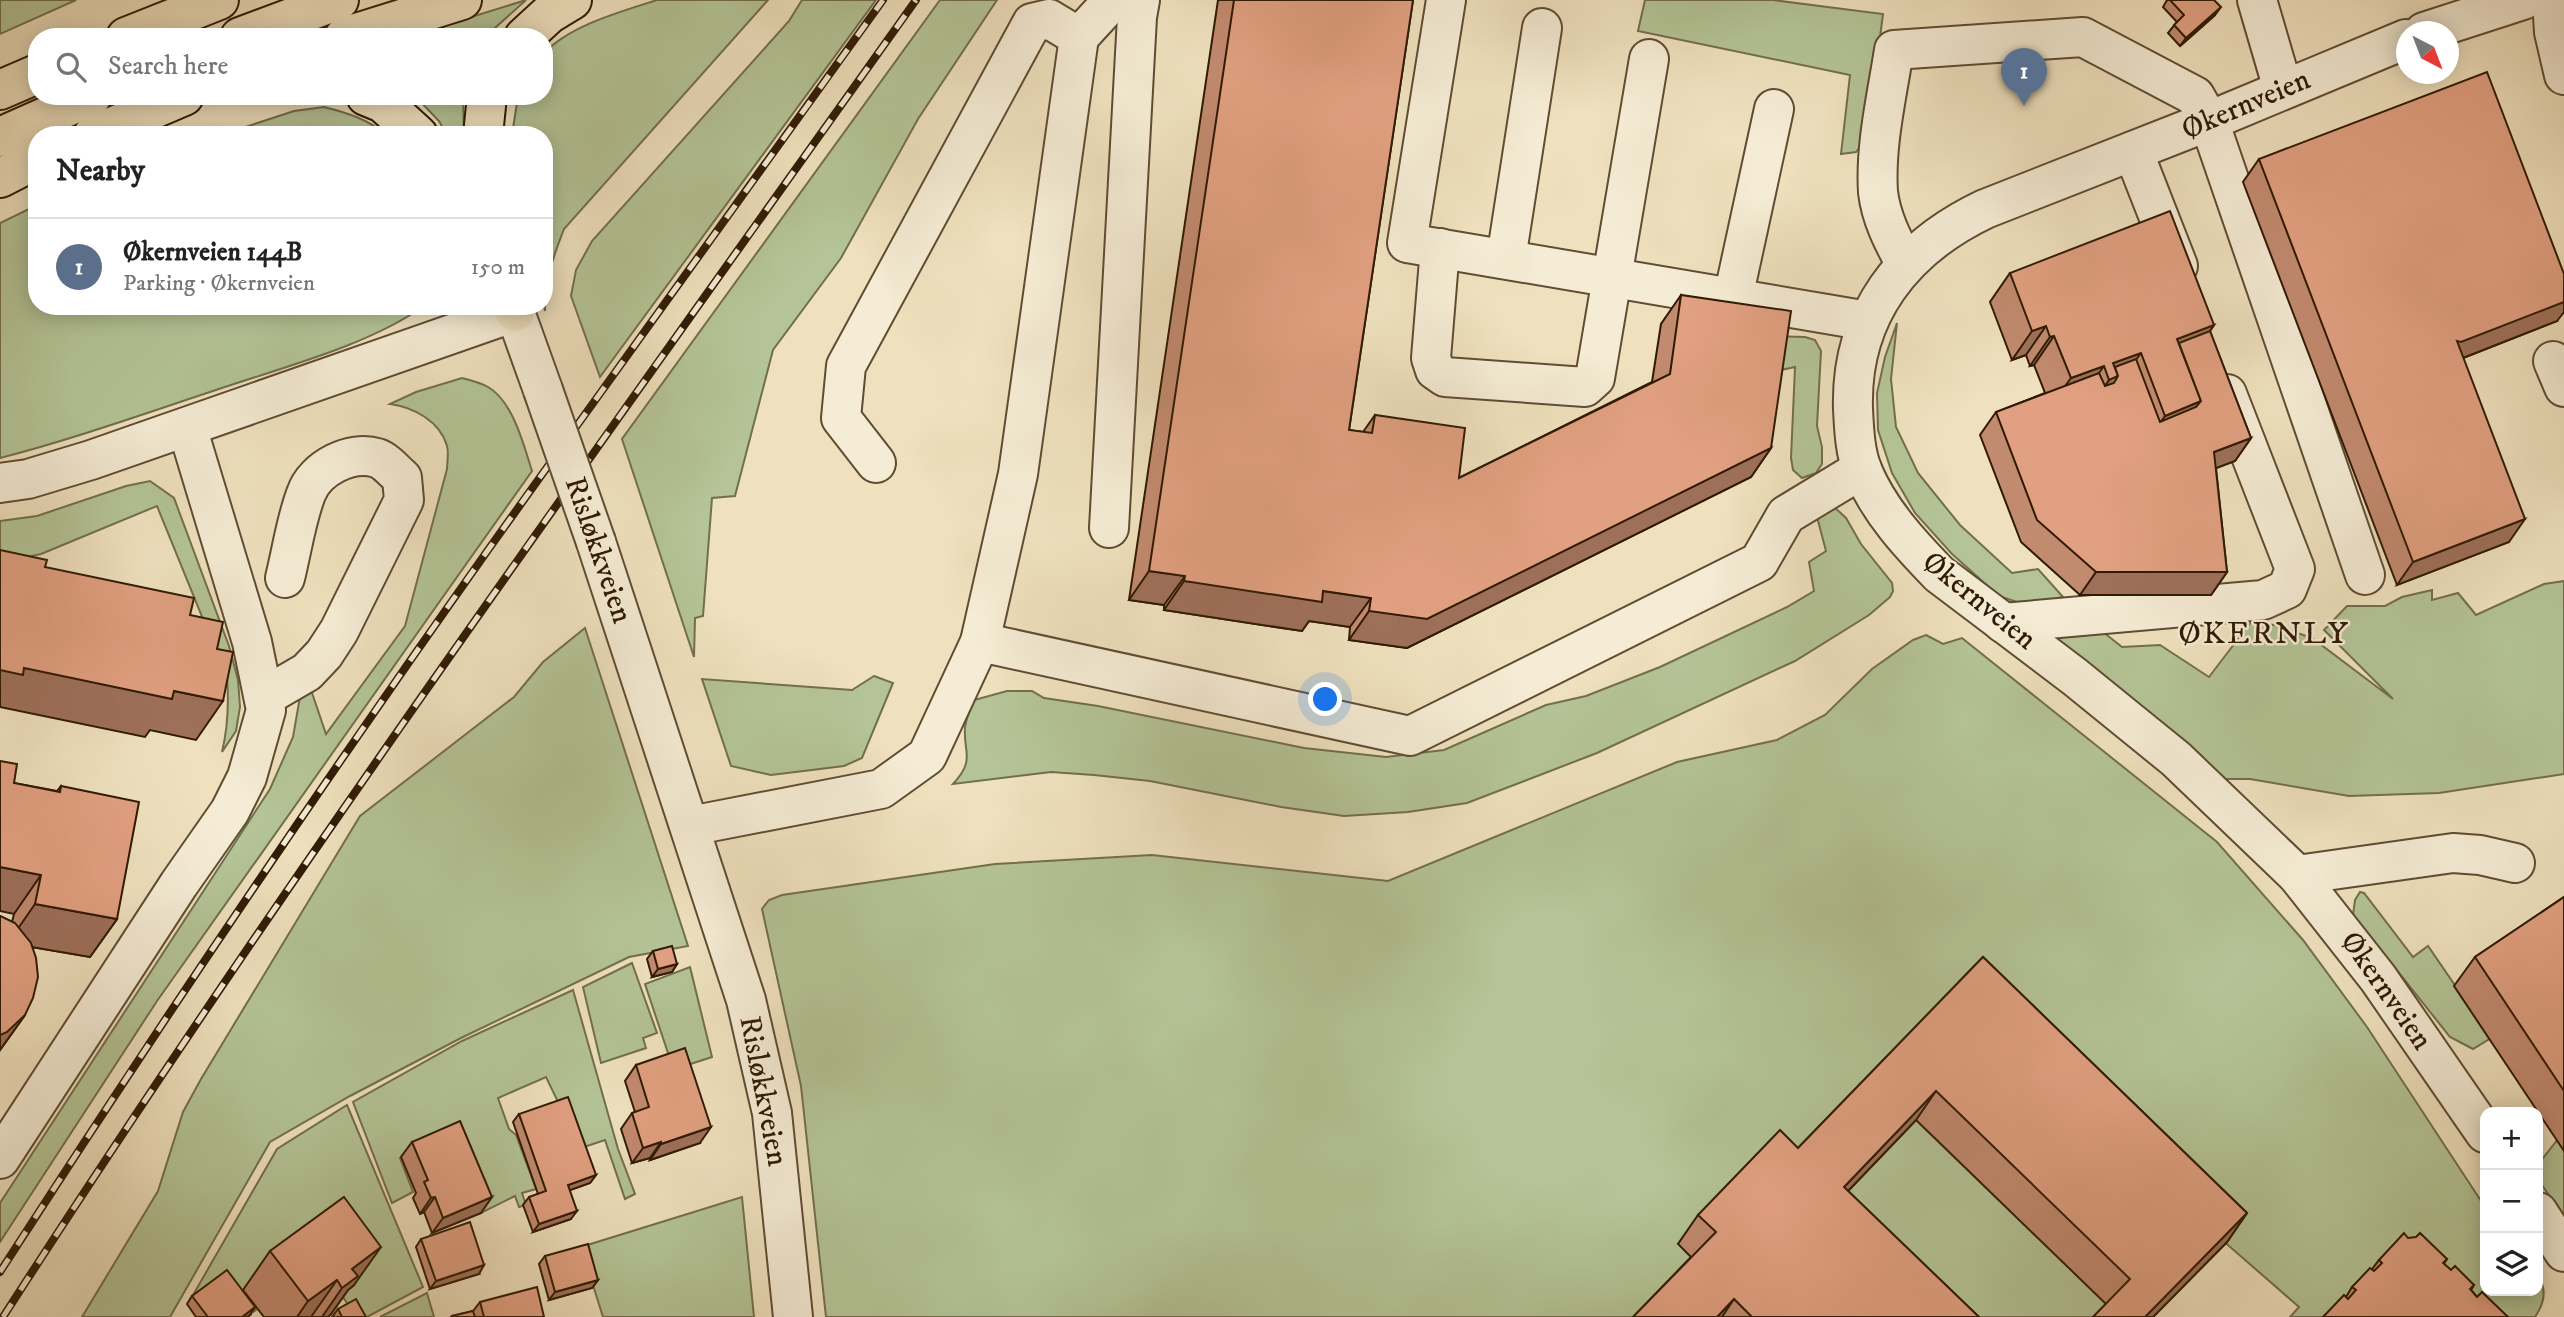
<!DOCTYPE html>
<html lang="en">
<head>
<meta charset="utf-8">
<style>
  body { margin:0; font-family:"IM FELL DW Pica",serif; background:#f6f6f6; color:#222 }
  .controls { position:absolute; right:21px; bottom:21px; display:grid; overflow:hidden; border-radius:14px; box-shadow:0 4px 18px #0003 }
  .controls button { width:63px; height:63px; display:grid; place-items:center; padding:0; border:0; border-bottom:2px solid #e0e0e0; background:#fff; color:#222; font:35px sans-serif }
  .compass { position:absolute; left:2396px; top:21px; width:63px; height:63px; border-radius:50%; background:#fff; box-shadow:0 4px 18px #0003; rotate:138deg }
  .you { position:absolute; left:1326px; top:700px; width:24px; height:24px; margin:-18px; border:5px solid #fff; border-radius:50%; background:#1a73e8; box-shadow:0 0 0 10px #1a73e833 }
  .badge { display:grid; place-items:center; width:46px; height:46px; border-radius:50%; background:#7c3aed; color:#fff; font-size:23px; font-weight:700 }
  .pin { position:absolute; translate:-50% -58px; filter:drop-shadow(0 2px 4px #0008) }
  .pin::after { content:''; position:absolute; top:37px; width:24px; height:21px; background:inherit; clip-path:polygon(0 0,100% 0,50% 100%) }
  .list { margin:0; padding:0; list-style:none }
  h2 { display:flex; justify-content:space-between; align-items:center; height:91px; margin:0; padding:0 28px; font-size:30px }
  h2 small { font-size:23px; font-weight:400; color:#767676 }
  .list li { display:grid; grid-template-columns:46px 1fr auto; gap:21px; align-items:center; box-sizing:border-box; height:98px; padding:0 28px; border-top:2px solid #e0e0e0 }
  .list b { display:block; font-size:26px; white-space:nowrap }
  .list p { margin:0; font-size:23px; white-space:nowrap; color:#767676 }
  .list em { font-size:23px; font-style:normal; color:#767676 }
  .icon { flex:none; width:38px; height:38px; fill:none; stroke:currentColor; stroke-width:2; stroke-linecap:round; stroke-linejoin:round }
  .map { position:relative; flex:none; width:2564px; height:1317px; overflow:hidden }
  .search { position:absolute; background:#fff; box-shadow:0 4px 18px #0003; left:28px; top:28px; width:525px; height:77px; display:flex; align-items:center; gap:18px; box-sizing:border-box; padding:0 24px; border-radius:28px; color:#767676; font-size:26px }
  .panel { position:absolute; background:#fff; box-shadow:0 4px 18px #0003; left:28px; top:126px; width:525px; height:189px; border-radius:28px }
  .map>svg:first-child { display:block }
  .green { fill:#b4c496; stroke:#726f4c; stroke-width:2 }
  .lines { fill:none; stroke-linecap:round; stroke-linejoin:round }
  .minor-casing { stroke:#604c32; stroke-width:42 }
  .highway-casing { stroke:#301a03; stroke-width:42 }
  .minor { stroke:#f5ecd5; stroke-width:38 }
  .highway { stroke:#efe1be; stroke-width:38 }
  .rail-casing { stroke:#301a03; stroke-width:8 }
  .rail { stroke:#f5ecd5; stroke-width:5; stroke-dasharray:16; stroke-linecap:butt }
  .minor-bridge-casing { stroke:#604c32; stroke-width:42; stroke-linecap:butt }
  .minor-bridge { stroke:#f5ecd5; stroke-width:38 }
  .wall { fill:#c28a6f; stroke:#301a03; stroke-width:2 }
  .shaded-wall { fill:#9e705a; stroke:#301a03; stroke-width:2 }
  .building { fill:#e1a081; stroke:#301a03; stroke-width:2 }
  .labels { text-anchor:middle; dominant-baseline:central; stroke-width:5; stroke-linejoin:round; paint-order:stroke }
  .street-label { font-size:30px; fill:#301a03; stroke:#f5ecd5 }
  .neighbourhood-label { font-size:32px; letter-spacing:2px; fill:#301a03; stroke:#f5ecd5 }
</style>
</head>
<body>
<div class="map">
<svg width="2564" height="1317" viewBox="0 0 2564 1317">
  <rect width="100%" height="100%" fill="#efe1be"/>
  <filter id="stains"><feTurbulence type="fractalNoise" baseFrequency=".00286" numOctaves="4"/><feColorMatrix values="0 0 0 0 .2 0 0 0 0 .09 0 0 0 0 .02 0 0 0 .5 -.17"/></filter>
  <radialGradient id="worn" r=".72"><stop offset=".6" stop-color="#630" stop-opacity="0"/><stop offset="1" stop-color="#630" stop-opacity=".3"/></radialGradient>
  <!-- green -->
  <g class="green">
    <path d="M0,0H76L0,34Z"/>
    <path d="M526,0L495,28L489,37H407Z"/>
    <path d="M657,0H768L564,229C553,257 545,280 545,311L544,306V135H512L518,96H544V53C571,25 620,12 657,0Z"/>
    <path d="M802,0H876L600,377L571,296L576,270L592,241L789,21Z"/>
    <path d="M940,0H997L918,119L841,258L773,350L735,496L712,498L703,616L695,618L694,657L622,439Z"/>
    <path d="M1645,0H1773L1883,14L1867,138L1856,152L1841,154L1850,75L1638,31Z"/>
    <path d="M415,96H463L464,135H447L439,121Z"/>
    <path d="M324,107C348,113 367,119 387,135H221L294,111Z"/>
    <path d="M37,205V306H424C370,344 291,365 228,386C152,411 77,438 0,458V223Z"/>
    <path d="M1897,323L1891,379L1896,427L1918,473L1960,525L2012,573L2038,569L2063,597L2026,605L1999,596L1952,554L1915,513L1892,473L1878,430L1877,393L1885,357Z"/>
    <path d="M1770,336L1805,337L1815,340L1821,351L1817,426L1822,447V464L1816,473L1802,478L1793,470L1791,458L1795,367L1767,373Z"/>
    <path d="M462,378C470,380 481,383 488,387C513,401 524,446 532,471L157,1001L0,1242V1203L270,789L293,737L301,691L309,684L326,734L405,626L447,469C447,463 449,453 447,446C440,421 413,407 390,404L416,392Z"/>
    <path d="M150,481L174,498L229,646L238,680L240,707L236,731L222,752C228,727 229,704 227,678L157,506L41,554L0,563V521L37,516L126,486Z"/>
    <path d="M1832,505L1846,518L1861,544L1892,583L1893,591L1890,597L1869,615L1795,661L1597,753L1467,803L1408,812L1344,816L1281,807L1150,781L1094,775L1051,772L953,784C976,759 963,753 965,727C966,718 971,708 974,700L1007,691H1032L1044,698L1098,706L1304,748L1386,757L1444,750L1546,705L1586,696L1660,667L1787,607L1814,591L1809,562L1826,551L1816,513Z"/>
    <path d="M2564,581V774L2439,793L2349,796L2250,779H2219L2048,633L2088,620L2122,647L2160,645L2209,677L2251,622L2274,625L2312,638L2393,699L2324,630L2347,606H2385L2402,597L2432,590V600L2458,593L2476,615L2544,584Z"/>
    <path d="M585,628L688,946L629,957L461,1038L350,1096L270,1142L170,1317H82L158,1191L183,1112L201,1079L360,816L514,697L543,662Z"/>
    <path d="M1926,635L1943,644L1962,638L2217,842L2303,940L2367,1027L2485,1207V1291H2538V1277C2548,1290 2543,1305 2535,1317H2290L2299,1307L2213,1232L2127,1317H826L801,1086L762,909L769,900L782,895L995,864L1152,855L1388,881L1677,762L1777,740L1825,715L1872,669L1913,640Z"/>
    <path d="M874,676L893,683L862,758L844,766L771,775L731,766L702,679L852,690Z"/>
    <path d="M2360,892L2364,893L2413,957L2428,946L2491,1038L2473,1049L2450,1037L2353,915L2355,900Z"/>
    <path d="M632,963L657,1033L643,1038L646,1048L601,1063L583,987Z"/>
    <path d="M690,967L712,1057L675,1069L672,1065L645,984Z"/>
    <path d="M573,990L618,1149L635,1194L625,1199L605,1140L584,1147L560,1106L546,1077L498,1098L509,1129L516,1135L536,1189L522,1193L526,1205L519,1207L515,1196L479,1214L447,1138L400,1158L413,1192L392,1203L353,1102L462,1041Z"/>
    <path d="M347,1105L423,1287L367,1317H356L341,1294L314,1237L242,1291L256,1310L248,1315L189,1302L277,1149Z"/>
    <path d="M2558,1139L2564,1148V1218L2538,1179L2540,1162Z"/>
    <path d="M742,1197L754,1317H603L581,1247Z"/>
    <path d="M427,1293L434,1317H380Z"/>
  </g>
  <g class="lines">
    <!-- minor casing -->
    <g class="minor-casing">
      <g id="minor">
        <path d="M1446,0L1407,243L1868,321"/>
        <path d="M2257,0L2283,89"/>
        <path d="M2552,0L2554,32L2564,75"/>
        <path d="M2424,32L2523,0"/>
        <path d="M2406,39L2209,121L1985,209C1903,248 1850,315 1853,409C1854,430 1855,453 1863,472C1880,512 1910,544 1939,574L2075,677L2176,759L2297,875L2378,978L2485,1133"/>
        <path d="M2133,151L2178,266"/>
        <path d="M1440,248L1431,358L1435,370L1445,377L1585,387L1595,378L1649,59"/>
        <path d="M1506,259L1542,28"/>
        <path d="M1905,263C1893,241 1881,218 1878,192C1875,145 1887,96 1894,50L2083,37L2195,96L2209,121L2365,575"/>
        <path d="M1733,298L1774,109"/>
        <path d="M2553,361L2564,387"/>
        <path d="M876,463L841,418L846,366L1032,23L1049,19L1079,37"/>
        <path d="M0,483L28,479L91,460L515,312L543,390"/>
        <path d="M1109,528L1137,17L1140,0"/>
        <path d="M596,542L746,1000L772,1113L793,1317"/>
        <path d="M2003,623L2263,600L2287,589L2295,569L2227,394"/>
        <path d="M980,642L1018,474L1079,37L1113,0"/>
        <path d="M264,697L307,672L324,654L339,631L404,500L402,478C395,472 386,461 377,458C351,450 315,468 306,494C296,520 292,550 285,578"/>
        <path d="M690,826L881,789L927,756L980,642L1410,736L1759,562L1786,515L1862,469"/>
        <path d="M2297,875L2453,853L2480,855L2515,863"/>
        <path d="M0,1159L179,884L230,811L247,777L266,710L252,642L187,427"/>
        <path d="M2538,1212L2564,1252"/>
      </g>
    </g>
    <!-- highway casing -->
    <g class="highway-casing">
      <g id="highway">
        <path d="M126,37L219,0"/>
        <path d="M240,37L339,0"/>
        <path d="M344,37L462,0"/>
        <path d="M524,37L549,14L572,0"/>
        <path d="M0,90L37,74"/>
        <path d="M366,96L383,103L418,135"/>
        <path d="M93,135L184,96"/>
        <path d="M483,135L487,96"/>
        <path d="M0,137L92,96"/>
        <path d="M0,178L37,159"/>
        <path d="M512,306L515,312"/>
      </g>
    </g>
    <!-- minor -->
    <use href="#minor" class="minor"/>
    <!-- highway -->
    <use href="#highway" class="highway"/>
    <!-- rail casing -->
    <g class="rail-casing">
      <g id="rail">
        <path d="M0,1272C157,1028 320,787 488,550C619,366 752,183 883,0"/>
        <path d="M3,1317C292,868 607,435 916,0"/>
      </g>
    </g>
    <!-- rail -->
    <use href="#rail" class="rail"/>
    <!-- minor-bridge casing -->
    <g class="minor-bridge-casing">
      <path id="minor-bridge" d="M543,390L596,542"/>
    </g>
    <!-- minor-bridge -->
    <use href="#minor-bridge" class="minor-bridge"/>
  </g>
  <!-- wall -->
  <g class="wall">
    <path d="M1218,0H1413L1349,430L1363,432L1375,415L1459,478L1652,382L1661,324L1681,295L1771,448L1751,477L1407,648L1349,640L1350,627L1309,621L1302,631L1164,610V605L1129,600Z"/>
    <path d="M2167,0H2214L2215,15L2180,46L2168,33L2177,22L2163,7Z"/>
    <path d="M2259,159L2557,321L2463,358L2509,542L2397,585L2243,182Z"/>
    <path d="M2010,273L2214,325L2210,331L2251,438L2235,461L2216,468L2227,572L2211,595H2080L2021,542L1980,435L1996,412L2045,393L2034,365L2030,366L2026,355L2012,360L1990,302Z"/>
    <path d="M14,783L57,791L61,786L117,919L90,957L32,947L25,1015L0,1050V916L12,922L14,914Z"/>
    <path d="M2564,897V1151L2454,986L2475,957Z"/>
    <path d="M653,951L677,964L672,972L652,977L647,959Z"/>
    <path d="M1983,957L2247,1213L2227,1242L2153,1317H2093L2106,1304L1916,1120L1848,1191L1979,1317H1633L1691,1257L1678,1244L1698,1215L1798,1148Z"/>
    <path d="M636,1065L700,1143L650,1160V1158L632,1163L621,1129L632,1113L635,1112L625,1081Z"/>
    <path d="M519,1114L596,1175L590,1183L570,1190L571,1219L533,1232L523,1205L529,1197L538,1194L513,1122Z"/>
    <path d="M412,1142L481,1213L432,1233L424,1212L420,1214L413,1198L416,1193L401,1157Z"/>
    <path d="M2408,1238L2447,1259L2444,1264L2451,1270L2474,1285L2471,1290L2477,1297L2508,1317H2323L2346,1297L2352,1287L2372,1269L2379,1260Z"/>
    <path d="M421,1239L479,1274L430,1289L416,1247Z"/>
    <path d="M270,1251L354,1285L348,1290L331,1314L328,1317H264L243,1290Z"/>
    <path d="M545,1256L598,1280L592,1288L549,1300L539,1264Z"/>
    <path d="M192,1296L250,1315L247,1317H196L187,1304Z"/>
    <path d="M480,1302L544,1317H451L452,1316L473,1311Z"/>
    <path d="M338,1309L366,1317H332Z"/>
  </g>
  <!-- shaded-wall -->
  <g class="shaded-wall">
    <path d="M2221,7L2215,15L2180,46L2186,38Z"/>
    <path d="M2564,302V312L2557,321L2445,365L2457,341Z"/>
    <path d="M2214,325L2194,354L2178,360L2177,339Z"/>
    <path d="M2046,326L2026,355L2012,360L2032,331Z"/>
    <path d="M2054,336L2034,365L2030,366L2050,337Z"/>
    <path d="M2141,353L2120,381L2089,409L2109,380L2113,363Z"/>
    <path d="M2104,366L2083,395L2050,407L2071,378Z"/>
    <path d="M2201,401L2180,430L2145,444L2165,416Z"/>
    <path d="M2251,438L2235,461L2198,475L2214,452Z"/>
    <path d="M1771,448L1751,477L1407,648L1349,640L1369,611Z"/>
    <path d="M2525,519L2509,542L2397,585L2413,562Z"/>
    <path d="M1149,571L1185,576L1164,605L1129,600Z"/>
    <path d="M2096,572H2227L2211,595H2080Z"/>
    <path d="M1184,581L1323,591L1371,598L1350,627L1309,621L1302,631L1164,610Z"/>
    <path d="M24,668L174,691L223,701L196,740L150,730L145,737L0,707V670Z"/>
    <path d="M0,867L41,875L14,914L0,911Z"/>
    <path d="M35,904L117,919L90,957L8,943Z"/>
    <path d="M677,964L672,972L652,977L658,969Z"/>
    <path d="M25,1015L0,1050V1035Z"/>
    <path d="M1936,1091L1916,1120L1824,1216L1844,1187Z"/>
    <path d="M711,1127L700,1143L650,1160L661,1144Z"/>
    <path d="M661,1142L650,1158L632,1163L643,1148Z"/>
    <path d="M596,1175L590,1183L562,1193L568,1185Z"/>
    <path d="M435,1197L424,1212L420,1214L431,1198Z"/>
    <path d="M492,1197L481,1213L432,1233L443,1218Z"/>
    <path d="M577,1211L571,1219L533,1232L539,1224Z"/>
    <path d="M2247,1213L2227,1242L2153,1317H2145Z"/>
    <path d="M381,1247L354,1285L348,1290L331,1314L328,1317H322L342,1288L352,1269Z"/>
    <path d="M484,1265L479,1274L430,1289L436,1281Z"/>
    <path d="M337,1280L311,1317H297L308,1301Z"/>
    <path d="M598,1280L592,1288L549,1300L555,1292Z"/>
    <path d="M1734,1299L1722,1317H1717Z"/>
    <path d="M255,1307L250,1315L247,1317H242Z"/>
  </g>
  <!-- building -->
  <g class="building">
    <path d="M1234,0H1413L1349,430L1372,433L1375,415L1465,428L1459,478L1670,374L1681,295L1791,311L1771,448L1427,619L1369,611L1371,598L1323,591L1322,602L1184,581L1185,576L1149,571Z"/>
    <path d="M2170,0H2214L2221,7L2186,38L2174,25L2184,15Z"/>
    <path d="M2487,72L2564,274V302L2461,342L2457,341L2525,519L2413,562L2259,159Z"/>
    <path d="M2170,211L2214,325L2177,339L2201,401L2165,416L2141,353L2113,363L2118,376L2109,380L2104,366L2071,378L2054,336L2050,337L2046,326L2032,331L2010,273Z"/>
    <path d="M2210,331L2251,438L2214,452L2227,572H2096L2037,520L1996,412L2099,373L2105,386L2114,383L2118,376L2115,367L2136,359L2160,422L2196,407L2201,401L2179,343Z"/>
    <path d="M0,550L47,560L45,567L194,598L190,615L223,622L217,649L233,652L223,701L174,691L172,699L24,668L23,675L0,670Z"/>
    <path d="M0,761L17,764L14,783L60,792L61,786L139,802L117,919L35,904L41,875L0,867Z"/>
    <path d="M2564,897V1091L2475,957Z"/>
    <path d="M0,916L15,923L31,943L36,958L38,977L33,998L25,1015L7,1032L0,1035Z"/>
    <path d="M672,946L677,964L658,969L653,951Z"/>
    <path d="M1983,957L2247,1213L2145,1317H2093L2130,1279L1936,1091L1844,1187L1979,1317H1752L1734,1299L1717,1317H1633L1716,1232L1698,1215L1780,1130L1798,1148Z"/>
    <path d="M685,1048L711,1127L661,1144V1142L643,1148L632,1113L649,1107L636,1065Z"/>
    <path d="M568,1097L596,1175L568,1185L577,1211L539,1224L529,1197L546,1191L519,1114Z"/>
    <path d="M460,1121L492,1197L443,1218L435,1197L431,1198L424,1182L428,1180L412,1142Z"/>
    <path d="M344,1197L381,1247L352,1269L358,1276L342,1288L337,1280L308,1301L270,1251Z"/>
    <path d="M470,1222L484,1265L436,1281L421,1239Z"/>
    <path d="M2404,1233L2408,1238L2416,1237L2420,1233L2447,1259L2443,1263L2451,1270L2455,1266L2474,1285L2470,1289L2477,1297L2482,1292L2508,1317H2323L2344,1295L2348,1299L2356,1290L2352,1287L2370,1268L2374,1271L2382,1263L2379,1260Z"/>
    <path d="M588,1244L598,1280L555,1292L545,1256Z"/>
    <path d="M227,1270L255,1307L242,1317H208L192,1296Z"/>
    <path d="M537,1287L544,1317H484L480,1302Z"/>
    <path d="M356,1299L366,1317H342L338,1309Z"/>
    <path d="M473,1311L475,1317H452V1316Z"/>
  </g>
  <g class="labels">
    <!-- street labels -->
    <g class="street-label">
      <text transform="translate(2246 105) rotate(-23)">Økernveien</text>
      <text transform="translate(598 550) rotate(71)">Risløkkveien</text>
      <text transform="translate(1979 601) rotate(39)">Økernveien</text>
      <text transform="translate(2386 991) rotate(55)">Økernveien</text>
      <text transform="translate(763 1091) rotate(79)">Risløkkveien</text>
    </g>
    <!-- neighbourhood labels -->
    <g class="neighbourhood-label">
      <text x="2264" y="634">ØKERNLY</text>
    </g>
  </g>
  <rect width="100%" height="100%" filter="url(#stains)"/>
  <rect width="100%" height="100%" fill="url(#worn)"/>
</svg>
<div class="controls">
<button>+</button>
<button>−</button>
<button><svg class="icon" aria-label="layers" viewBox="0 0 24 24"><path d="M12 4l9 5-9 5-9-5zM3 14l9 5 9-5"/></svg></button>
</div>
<svg class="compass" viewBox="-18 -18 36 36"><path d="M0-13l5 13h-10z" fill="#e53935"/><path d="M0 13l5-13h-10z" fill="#767676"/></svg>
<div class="you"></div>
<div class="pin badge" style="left:2024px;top:106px;background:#5c6f8a">1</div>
<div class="search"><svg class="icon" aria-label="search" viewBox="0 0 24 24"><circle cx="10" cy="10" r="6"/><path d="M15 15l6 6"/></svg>Search here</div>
<section class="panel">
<h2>Nearby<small></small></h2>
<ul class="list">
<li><span class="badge" style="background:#5c6f8a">1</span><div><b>Økernveien 144B</b><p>Parking · Økernveien</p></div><em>150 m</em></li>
</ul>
</section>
</div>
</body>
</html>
